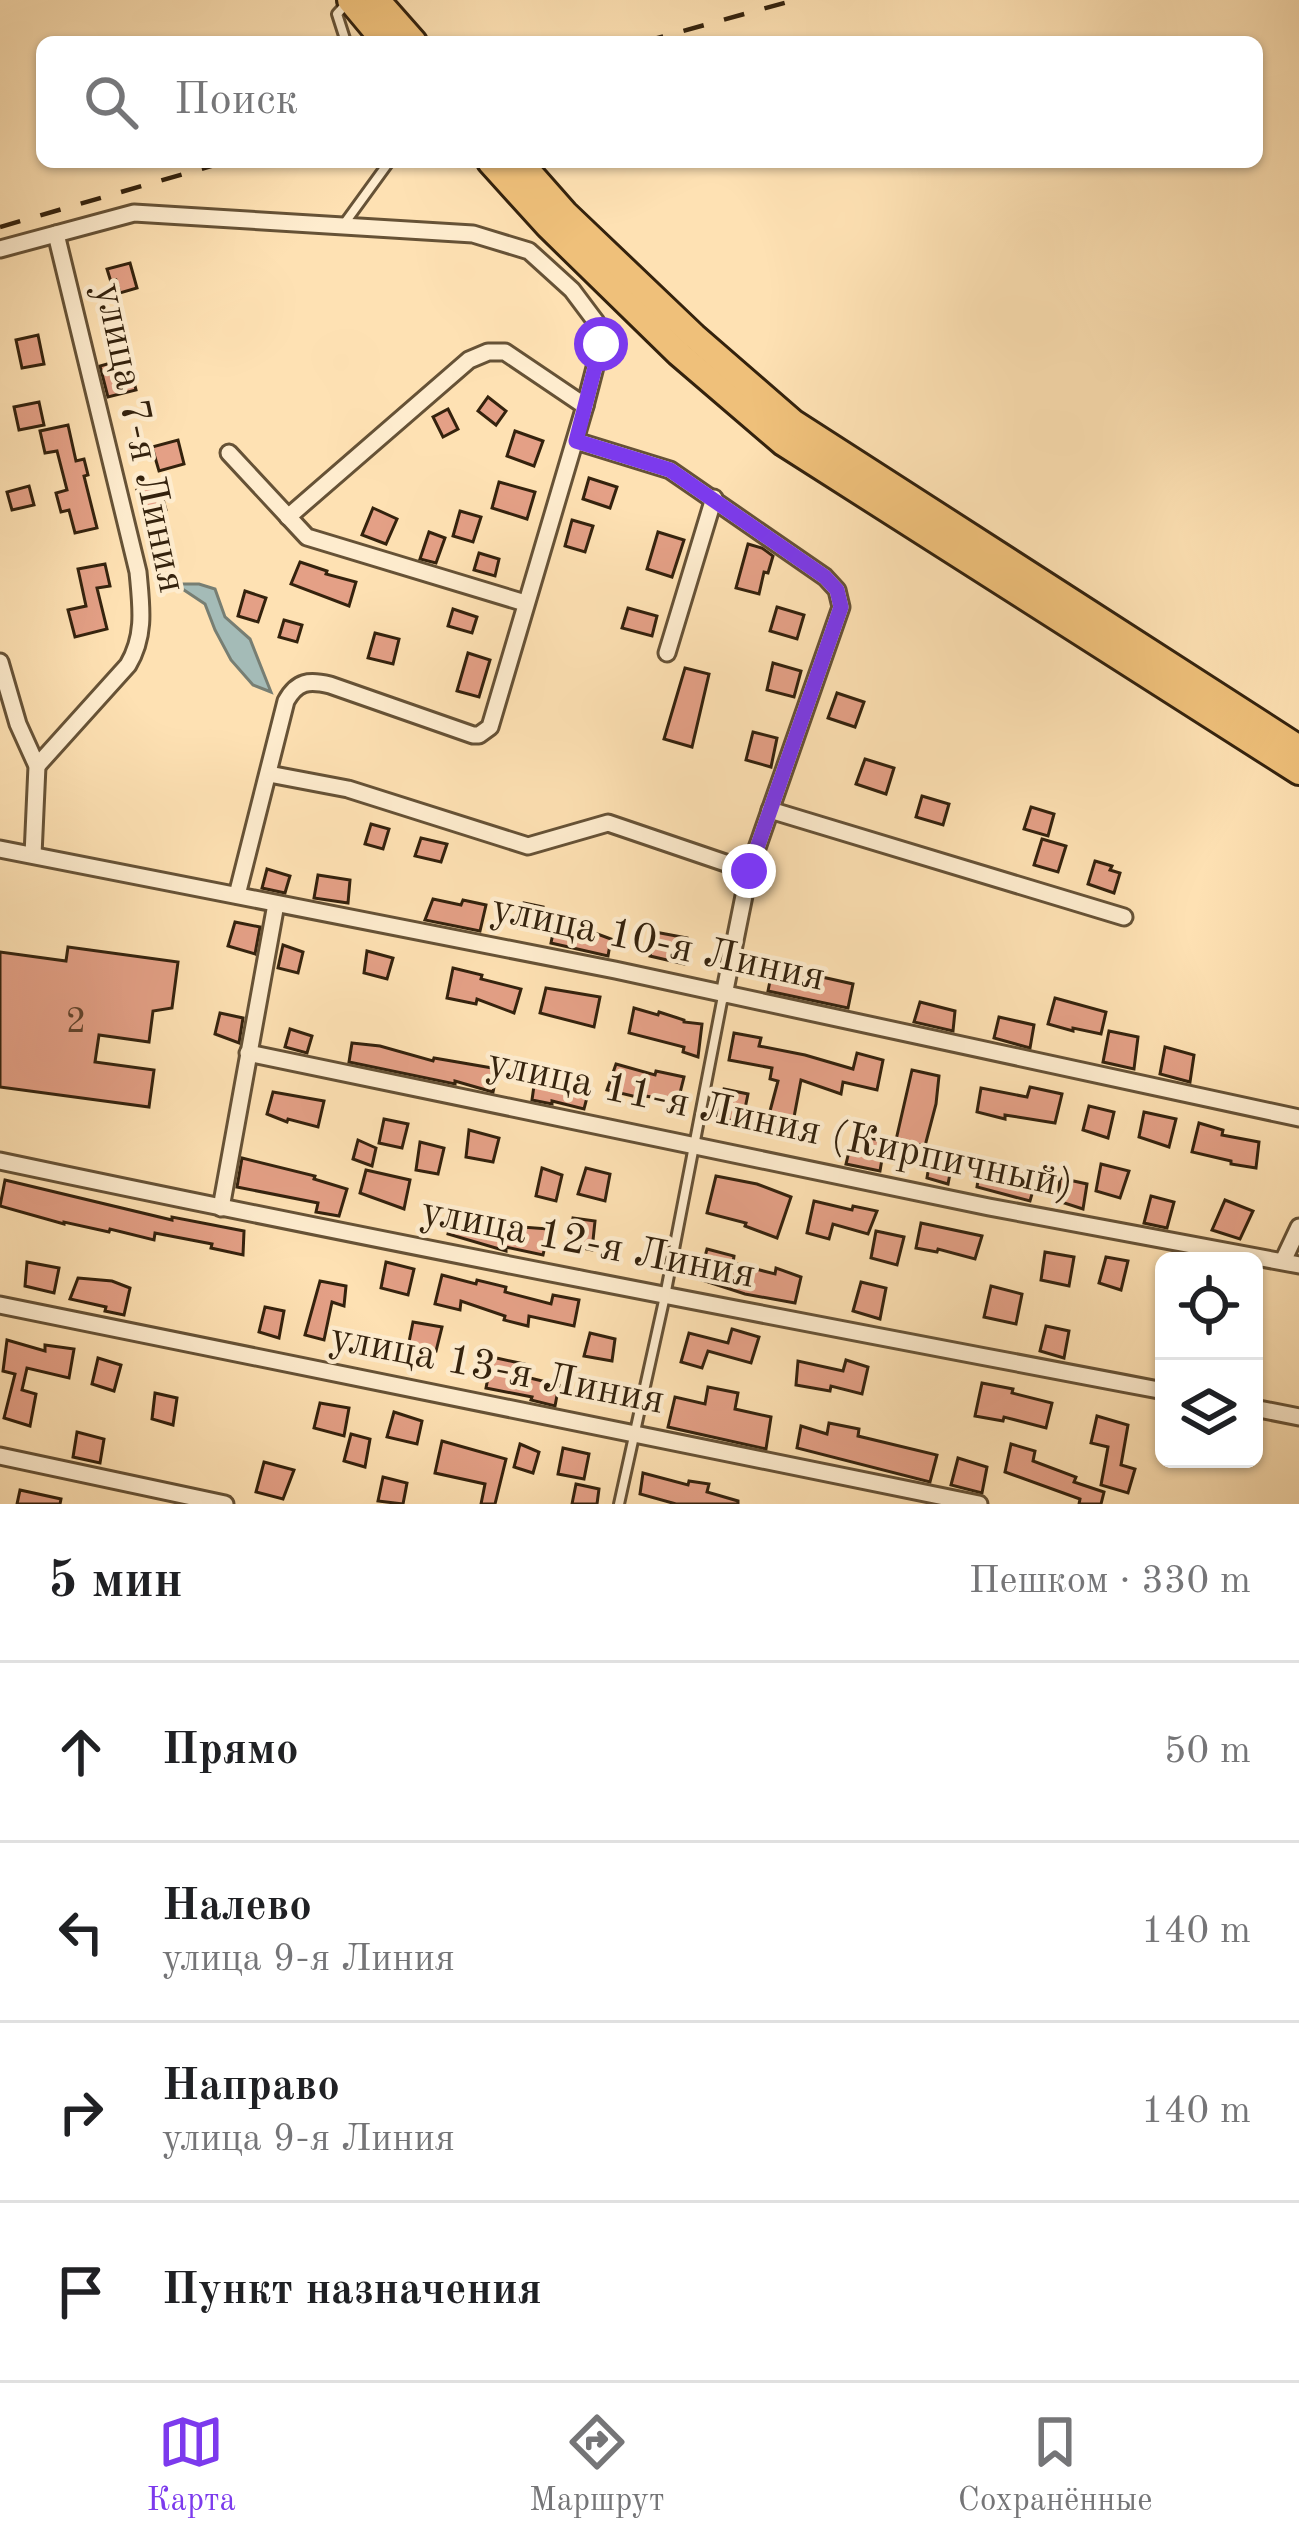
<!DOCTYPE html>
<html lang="ru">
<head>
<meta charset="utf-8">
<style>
  body { margin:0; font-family:"Old Standard TT",serif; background:#f6f6f6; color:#202124 }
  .controls { position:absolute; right:36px; bottom:36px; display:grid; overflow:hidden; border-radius:18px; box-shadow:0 3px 9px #0004 }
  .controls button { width:108px; height:108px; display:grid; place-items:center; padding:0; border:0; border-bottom:3px solid #e0e0e0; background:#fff; color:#202124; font:60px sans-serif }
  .stop { position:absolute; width:36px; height:36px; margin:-27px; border:9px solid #7c3aed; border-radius:50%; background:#fff }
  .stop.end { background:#7c3aed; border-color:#fff; box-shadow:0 3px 12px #0008 }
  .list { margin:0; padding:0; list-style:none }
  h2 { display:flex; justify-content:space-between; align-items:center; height:156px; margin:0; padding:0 48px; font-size:51px }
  h2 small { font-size:39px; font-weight:400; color:#757577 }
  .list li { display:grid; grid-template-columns:78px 1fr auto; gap:36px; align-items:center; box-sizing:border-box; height:180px; padding:0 48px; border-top:3px solid #e0e0e0 }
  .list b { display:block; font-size:45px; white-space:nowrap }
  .list p { margin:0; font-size:39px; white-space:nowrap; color:#757577 }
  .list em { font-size:39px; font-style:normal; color:#757577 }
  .icon { flex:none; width:66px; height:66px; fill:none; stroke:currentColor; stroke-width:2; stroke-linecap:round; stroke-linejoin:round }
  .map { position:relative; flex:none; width:1299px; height:1504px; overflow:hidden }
  .search { position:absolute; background:#fff; box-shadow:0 3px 9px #0004; left:36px; right:36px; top:36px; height:132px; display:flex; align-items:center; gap:30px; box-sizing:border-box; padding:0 42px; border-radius:18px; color:#757577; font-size:45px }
  .sheet { height:876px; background:#fff }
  nav { display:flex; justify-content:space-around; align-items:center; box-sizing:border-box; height:168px; border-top:3px solid #e0e0e0; background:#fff; font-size:33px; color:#757577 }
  nav a { display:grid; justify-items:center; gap:6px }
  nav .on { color:#7c3aed }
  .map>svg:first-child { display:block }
  .water { fill:#a4bbb7; stroke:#777e73; stroke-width:3 }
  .building { fill:#e4a086; stroke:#34220d; stroke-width:3 }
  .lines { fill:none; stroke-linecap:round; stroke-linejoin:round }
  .lane-casing { stroke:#665236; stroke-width:14 }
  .street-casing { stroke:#665236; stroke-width:21 }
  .primary-casing { stroke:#34220d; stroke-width:30 }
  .lane { stroke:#feecce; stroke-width:8 }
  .street { stroke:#feecce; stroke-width:15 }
  .primary { stroke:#efc07a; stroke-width:24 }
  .rail { stroke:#34220d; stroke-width:4.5; stroke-dasharray:21 21; stroke-linecap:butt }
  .route { stroke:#7c3aed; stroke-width:15 }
  .labels { text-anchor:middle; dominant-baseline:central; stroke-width:9; stroke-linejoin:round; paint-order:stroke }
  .number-label { font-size:36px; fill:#60422b }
  .street-label { font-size:42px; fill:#34220d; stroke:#feecce }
</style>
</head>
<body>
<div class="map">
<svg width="1299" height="1504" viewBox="0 0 1299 1504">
  <rect width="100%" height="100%" fill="#fee1b3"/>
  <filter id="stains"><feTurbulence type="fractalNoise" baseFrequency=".00167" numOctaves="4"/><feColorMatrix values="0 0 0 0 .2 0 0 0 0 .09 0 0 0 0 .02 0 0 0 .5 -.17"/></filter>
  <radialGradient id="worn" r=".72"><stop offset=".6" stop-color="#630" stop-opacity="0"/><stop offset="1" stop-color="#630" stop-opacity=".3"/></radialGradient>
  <!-- water -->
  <path class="water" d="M175,584H199L215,589L225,617L250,639L271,692L253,685L231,660L215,630L205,604Z"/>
  <!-- building -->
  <g class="building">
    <path d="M130,263L137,288L120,293L116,280L111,282L107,269Z"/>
    <path d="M38,335L44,364L22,368L16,340Z"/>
    <path d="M128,358L136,390L108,397L100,366Z"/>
    <path d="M488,397L506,411L496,425L478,411Z"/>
    <path d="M39,402L44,425L19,430L14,407Z"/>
    <path d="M448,409L458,429L443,437L433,417Z"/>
    <path d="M68,425L76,461L84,459L88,475L84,476L97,528L75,533L69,510L61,512L56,493L67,490L57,451L45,453L40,431Z"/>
    <path d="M515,431L543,441L534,466L507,456Z"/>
    <path d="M178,440L184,464L159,471L152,447Z"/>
    <path d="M589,478L617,487L610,508L583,499Z"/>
    <path d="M499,482L535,492L527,519L492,508Z"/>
    <path d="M159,485L166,510L144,516L137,490Z"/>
    <path d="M29,486L34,505L12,510L7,492Z"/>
    <path d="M373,508L397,519L386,544L362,535Z"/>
    <path d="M460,511L481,517L473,542L453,536Z"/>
    <path d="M572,520L593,526L585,552L565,546Z"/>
    <path d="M429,532L445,538L436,563L420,559Z"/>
    <path d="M658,532L684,540L672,577L647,569Z"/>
    <path d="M748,544L762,548L773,556L768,573L764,572L759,594L736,588Z"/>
    <path d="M479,553L499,559L495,576L474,570Z"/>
    <path d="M300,562L327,571L326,574L356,582L349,606L291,584Z"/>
    <path d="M105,564L110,586L97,588L107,629L75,637L68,610L86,606L78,569Z"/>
    <path d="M245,591L266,598L258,622L238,616Z"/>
    <path d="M777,607L804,615L797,639L770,631Z"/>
    <path d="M628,608L657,616L652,636L622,628Z"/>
    <path d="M453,609L477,617L472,633L448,626Z"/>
    <path d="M284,620L302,625L297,642L279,637Z"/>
    <path d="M375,633L399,639L393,664L368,658Z"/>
    <path d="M468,653L490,660L479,697L457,691Z"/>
    <path d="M773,663L801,671L794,697L767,690Z"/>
    <path d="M685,668L709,674L692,747L664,739Z"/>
    <path d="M837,693L864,702L855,727L828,718Z"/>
    <path d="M753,732L777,738L771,767L746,760Z"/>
    <path d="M865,759L894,768L886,794L856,784Z"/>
    <path d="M922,796L949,804L943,825L916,817Z"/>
    <path d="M1031,807L1054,814L1048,836L1024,829Z"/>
    <path d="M371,824L389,829L383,849L365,844Z"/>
    <path d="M421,838L447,844L441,862L415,856Z"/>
    <path d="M1042,839L1066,846L1058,872L1034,865Z"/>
    <path d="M1095,861L1112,866L1110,870L1120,873L1114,893L1088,884Z"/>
    <path d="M267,869L290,876L285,893L262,888Z"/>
    <path d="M318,875L350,880L348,903L314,898Z"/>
    <path d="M433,899L461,905L463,900L486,905L480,931L425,920Z"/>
    <path d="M524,903L543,907L540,931L519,928Z"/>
    <path d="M235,922L260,927L255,954L228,946Z"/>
    <path d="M555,923L584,929L611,939L608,956L551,943Z"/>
    <path d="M655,932L687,938L684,964L650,956Z"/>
    <path d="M283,945L303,952L298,973L278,968Z"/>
    <path d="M68,947L178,962L172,1008L153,1011L149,1042L99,1035L95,1062L154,1070L149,1107L0,1087V952L66,961Z"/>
    <path d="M367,951L393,958L387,979L364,973Z"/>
    <path d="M773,966L853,984L848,1008L768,991Z"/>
    <path d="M453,968L482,975L481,979L521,989L514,1013L477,999L476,1004L447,998Z"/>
    <path d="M546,988L600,997L594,1027L540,1013Z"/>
    <path d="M1055,998L1106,1012L1101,1034L1073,1028V1031L1048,1024Z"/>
    <path d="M920,1002L955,1011L953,1031L914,1022Z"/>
    <path d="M634,1008L658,1015L659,1012L684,1020V1022L702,1024L698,1057L683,1052L684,1047L629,1033Z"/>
    <path d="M220,1013L243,1018L239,1043L215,1034Z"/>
    <path d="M999,1017L1034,1025L1030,1048L994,1038Z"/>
    <path d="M290,1029L312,1036L307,1053L285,1047Z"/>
    <path d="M1109,1031L1138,1037L1134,1069L1103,1062Z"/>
    <path d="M734,1033L761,1038L759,1046L805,1055L853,1069L857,1053L883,1060L877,1090L843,1082L841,1094L801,1080L791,1133L766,1126L778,1081L770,1079L772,1068L729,1060Z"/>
    <path d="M352,1043L380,1046L433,1061L434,1058L498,1069L493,1092L455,1081V1084L349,1062Z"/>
    <path d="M1165,1047L1194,1055L1190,1082L1160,1074Z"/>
    <path d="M616,1064L655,1075L656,1071L684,1077L678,1101L638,1095L637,1097L607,1090Z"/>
    <path d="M912,1070L939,1076L936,1104L925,1146L896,1140Z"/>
    <path d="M536,1071L556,1075V1079L590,1086L584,1109L552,1101V1104L532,1100Z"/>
    <path d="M1030,1087L1062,1094L1055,1123L1005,1115V1119L977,1112L981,1088L1027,1097Z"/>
    <path d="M724,1089L748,1094L742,1123L716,1117Z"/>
    <path d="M273,1092L324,1101L318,1127L288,1119L287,1122L267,1114Z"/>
    <path d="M1089,1106L1114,1112L1108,1138L1083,1130Z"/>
    <path d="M1144,1112L1176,1119L1169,1147L1139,1137Z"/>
    <path d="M384,1119L408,1124L402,1148L379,1143Z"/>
    <path d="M1199,1123L1223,1130L1222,1135L1259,1142L1256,1168L1231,1164V1161L1192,1152Z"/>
    <path d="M469,1130L499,1138L493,1162L466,1157Z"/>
    <path d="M853,1135L885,1141L880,1171L846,1164Z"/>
    <path d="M358,1140L376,1148L372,1166L353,1159Z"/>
    <path d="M420,1142L444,1148L438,1174L416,1170Z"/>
    <path d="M932,1147L954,1153L948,1184L927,1178Z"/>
    <path d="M242,1158L315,1176L314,1179L347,1189L339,1216L316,1212L318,1203L237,1187Z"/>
    <path d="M981,1161L1038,1173L1030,1201L977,1187Z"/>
    <path d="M1101,1164L1129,1171L1120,1198L1096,1191Z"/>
    <path d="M542,1168L562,1175L556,1201L536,1196Z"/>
    <path d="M586,1168L610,1174L605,1201L578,1194Z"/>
    <path d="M366,1170L410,1180L404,1209L360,1193Z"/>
    <path d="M716,1176L757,1184L791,1197L777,1238L745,1226L746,1223L707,1213Z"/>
    <path d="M1060,1178L1087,1184L1083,1209L1058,1201Z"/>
    <path d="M5,1180L172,1220V1217L244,1231L243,1255L211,1248L212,1244L155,1233L154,1240L110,1229L109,1232L64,1222V1224L0,1206Z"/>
    <path d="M1151,1196L1174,1202L1167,1228L1144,1223Z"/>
    <path d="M1225,1200L1253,1211L1240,1239L1212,1230Z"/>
    <path d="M814,1201L852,1210L853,1206L877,1211L868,1234L833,1224L829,1239L807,1233Z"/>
    <path d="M454,1209L476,1212L475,1215L522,1227L549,1229L543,1255L506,1247V1251L448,1234Z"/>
    <path d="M573,1218L595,1221L592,1250L568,1245Z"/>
    <path d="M921,1223L982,1236L975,1259L938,1249L937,1252L916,1248Z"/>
    <path d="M876,1231L904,1237L897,1265L871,1258Z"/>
    <path d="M707,1249L734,1256L733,1263L775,1274L776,1268L801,1277L795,1303L745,1294L699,1279Z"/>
    <path d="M1045,1252L1074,1257L1069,1286L1041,1280Z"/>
    <path d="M1106,1257L1128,1261L1121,1290L1099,1283Z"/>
    <path d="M27,1262L59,1268L54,1293L25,1286Z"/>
    <path d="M386,1262L414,1269L408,1295L381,1288Z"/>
    <path d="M442,1275L476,1284L477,1280L506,1287L505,1292L551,1304L553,1295L579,1300L574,1326L529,1316L528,1326L504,1320L505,1316L461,1301L460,1310L435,1304Z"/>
    <path d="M78,1278L112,1281L130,1288L124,1315L105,1311L106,1307L70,1299Z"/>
    <path d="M320,1281L346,1286L344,1306L332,1302L324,1340L305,1335Z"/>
    <path d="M861,1282L886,1288L880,1319L853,1311Z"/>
    <path d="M991,1286L1022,1294L1016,1324L984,1317Z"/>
    <path d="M265,1307L284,1311L279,1338L259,1332Z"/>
    <path d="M413,1322L442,1327L436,1351L408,1347Z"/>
    <path d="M1046,1326L1069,1331L1064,1358L1040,1351Z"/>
    <path d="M732,1329L759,1337L751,1363L708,1351L702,1368L681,1362L689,1333L728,1343Z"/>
    <path d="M590,1333L615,1339L612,1361L584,1356Z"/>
    <path d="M7,1340L45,1351V1345L74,1349L69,1378L27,1368L22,1390L36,1394L30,1426L4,1418L15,1374L3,1371Z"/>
    <path d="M492,1357L524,1364L522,1376L559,1385L555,1406L531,1400L532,1397L486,1388Z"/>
    <path d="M98,1358L121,1365L114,1391L92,1384Z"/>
    <path d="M846,1360L868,1367L862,1394L831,1386L830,1391L796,1385L798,1361L843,1371Z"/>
    <path d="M982,1383L1013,1389L1012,1393L1052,1403L1046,1428L1004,1417L1003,1421L975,1416Z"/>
    <path d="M708,1387L738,1393L735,1409L771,1417L766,1449L668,1427L675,1397L705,1404Z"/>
    <path d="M155,1393L177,1398L173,1425L152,1419Z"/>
    <path d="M320,1403L349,1408L344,1436L314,1428Z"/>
    <path d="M394,1412L422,1421L417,1444L387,1437Z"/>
    <path d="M1097,1416L1128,1425L1121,1465L1135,1469L1128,1493L1101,1485L1108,1447L1091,1443Z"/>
    <path d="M829,1423L859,1429L858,1436L937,1455L930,1482L797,1448L801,1426L827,1434Z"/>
    <path d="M77,1432L104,1439L100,1463L73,1457Z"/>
    <path d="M351,1434L370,1439L365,1467L344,1461Z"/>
    <path d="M442,1441L506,1459L495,1504H481L485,1484L435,1473Z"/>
    <path d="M520,1444L539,1452L533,1473L514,1467Z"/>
    <path d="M1011,1444L1035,1451L1033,1461L1076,1477L1074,1482L1104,1492L1101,1504H1079L1080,1499L1005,1472Z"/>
    <path d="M563,1448L589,1454L584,1479L558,1474Z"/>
    <path d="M958,1458L987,1467L982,1493L951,1485Z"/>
    <path d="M264,1462L294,1470L283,1499L256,1492Z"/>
    <path d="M643,1473L688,1485L689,1481L709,1484L707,1492L738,1501V1504H676L640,1494Z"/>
    <path d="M383,1477L407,1483L403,1504L378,1501Z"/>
    <path d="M576,1484L599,1489L597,1504H572Z"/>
    <path d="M20,1490L61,1499L60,1504H17Z"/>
  </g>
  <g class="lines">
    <!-- lane casing -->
    <g class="lane-casing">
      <g id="lane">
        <path d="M346,42L337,14L348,2"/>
        <path d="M344,224L389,162"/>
        <path d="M619,1504L665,1296L723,996"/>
      </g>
    </g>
    <!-- street casing -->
    <g class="street-casing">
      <g id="street">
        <path d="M0,249L134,213L473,234L529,251L572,290L596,322L601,344L585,406"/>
        <path d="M576,441L670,470L825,577L837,590L841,607L749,871"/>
        <path d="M229,453L307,537L525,603"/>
        <path d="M667,653L714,498"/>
        <path d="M0,662L18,724L37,766L33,855"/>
        <path d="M37,766L128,665C146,635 141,605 138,572L56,234"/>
        <path d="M269,774L348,789L528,846L608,823L749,871L724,995"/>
        <path d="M770,810L1124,917"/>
        <path d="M0,849L615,970L1299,1118"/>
        <path d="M237,895L286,701C297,681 309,680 330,685L473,735H479L490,727L585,406L505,352H488L469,360L288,517"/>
        <path d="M248,1053L989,1207L1299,1265"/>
        <path d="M0,1161C387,1243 775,1317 1164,1391"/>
        <path d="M221,1208L276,904"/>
        <path d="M1283,1261L1299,1227"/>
        <path d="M0,1305L979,1504"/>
        <path d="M1254,1408L1299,1417"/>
        <path d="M0,1456L225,1504"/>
      </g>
    </g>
    <!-- primary casing -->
    <g class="primary-casing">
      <g id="primary">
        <path d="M350,0L385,42"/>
        <path d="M377,0L414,42"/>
        <path d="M490,162L548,226L678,353L783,443L1299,772"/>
        <path d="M520,162L565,213L694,336L793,422L1299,748"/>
      </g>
    </g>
    <!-- lane -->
    <use href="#lane" class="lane"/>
    <!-- street -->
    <use href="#street" class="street"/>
    <!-- primary -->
    <use href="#primary" class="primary"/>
    <!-- rail -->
    <g class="rail">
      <path d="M643,42L795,0"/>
      <path d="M0,227L225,162"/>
    </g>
  </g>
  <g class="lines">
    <!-- route -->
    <path class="route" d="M601,344L576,441L670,470L825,577L837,590L841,607L749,871"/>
  </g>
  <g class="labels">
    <!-- number labels -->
    <g class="number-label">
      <text x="76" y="1023">2</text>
    </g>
    <!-- street labels -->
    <g class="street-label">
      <text transform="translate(139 438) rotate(78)">улица 7-я Линия</text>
      <text transform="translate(658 944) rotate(12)">улица 10-я Линия</text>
      <text transform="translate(780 1125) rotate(12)">улица 11-я Линия (Кирпичный)</text>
      <text transform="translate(588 1244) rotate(11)">улица 12-я Линия</text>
      <text transform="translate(497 1370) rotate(11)">улица 13-я Линия</text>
    </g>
  </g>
  <rect width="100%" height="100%" filter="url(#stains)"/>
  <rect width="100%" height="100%" fill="url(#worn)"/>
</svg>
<div class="controls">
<button><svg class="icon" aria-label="locate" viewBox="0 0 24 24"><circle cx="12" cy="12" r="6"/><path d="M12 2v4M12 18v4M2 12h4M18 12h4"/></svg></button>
<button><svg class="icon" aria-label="layers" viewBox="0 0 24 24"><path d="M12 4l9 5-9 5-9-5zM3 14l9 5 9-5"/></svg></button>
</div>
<div class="stop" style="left:601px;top:344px"></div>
<div class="stop end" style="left:749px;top:871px"></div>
<div class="search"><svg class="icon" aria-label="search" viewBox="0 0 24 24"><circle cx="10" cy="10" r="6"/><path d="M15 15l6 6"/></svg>Поиск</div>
</div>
<section class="sheet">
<h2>5 мин<small>Пешком · 330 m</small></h2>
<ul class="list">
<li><svg class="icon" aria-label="ahead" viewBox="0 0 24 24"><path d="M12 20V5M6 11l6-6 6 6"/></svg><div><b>Прямо</b></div><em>50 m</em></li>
<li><svg class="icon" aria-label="left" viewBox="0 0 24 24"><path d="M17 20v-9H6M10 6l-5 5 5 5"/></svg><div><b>Налево</b><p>улица 9-я Линия</p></div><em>140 m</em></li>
<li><svg class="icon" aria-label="right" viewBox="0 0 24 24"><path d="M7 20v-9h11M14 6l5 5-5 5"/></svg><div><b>Направо</b><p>улица 9-я Линия</p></div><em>140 m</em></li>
<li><svg class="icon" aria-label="arrive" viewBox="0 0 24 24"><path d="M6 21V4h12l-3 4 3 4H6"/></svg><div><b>Пункт назначения</b></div></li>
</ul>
</section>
<nav>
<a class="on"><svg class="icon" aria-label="map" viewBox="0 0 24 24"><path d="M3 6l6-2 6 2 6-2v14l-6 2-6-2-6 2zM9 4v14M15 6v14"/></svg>Карта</a>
<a><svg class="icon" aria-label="directions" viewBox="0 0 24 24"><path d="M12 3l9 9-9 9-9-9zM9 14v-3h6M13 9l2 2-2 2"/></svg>Маршрут</a>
<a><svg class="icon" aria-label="saved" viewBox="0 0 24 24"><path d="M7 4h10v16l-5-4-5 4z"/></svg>Сохранённые</a>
</nav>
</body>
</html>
